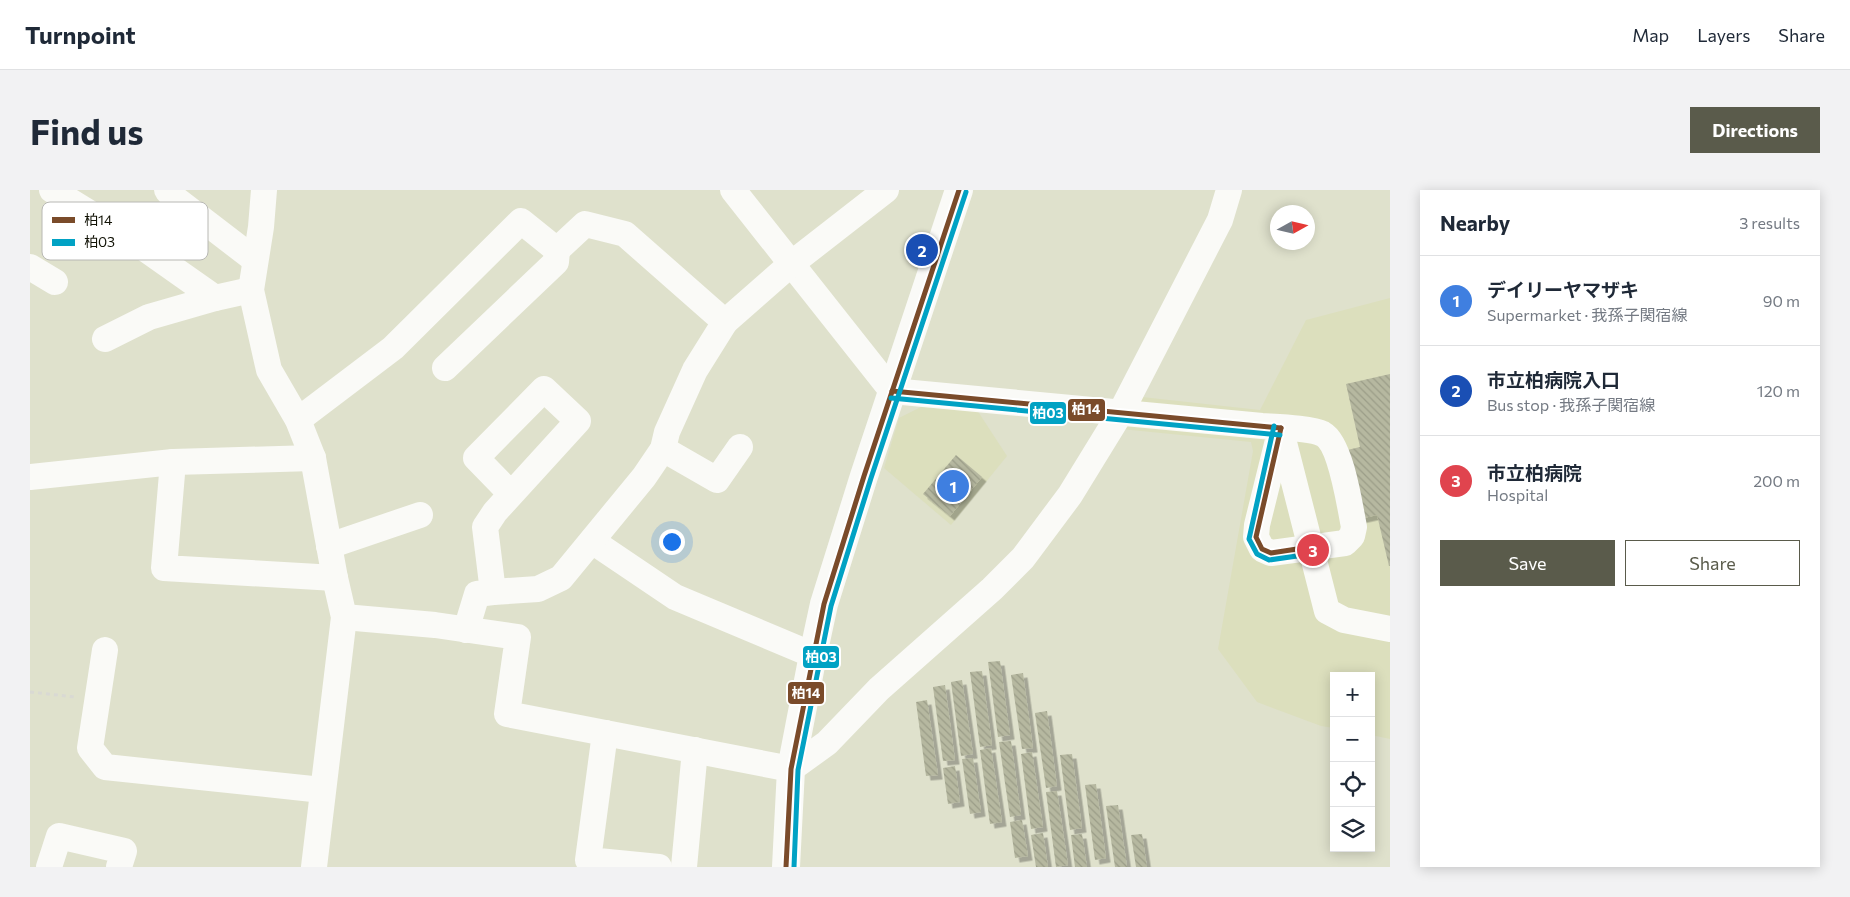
<!DOCTYPE html>
<html lang="en">
<head>
<meta charset="utf-8">
<style>
  body { margin:0; font-family:Commissioner,"Noto Sans JP",sans-serif; background:#f2f2f3; color:#1f2937 }
  .controls { position:absolute; right:15px; bottom:15px; display:grid; overflow:hidden; border-radius:0px; box-shadow:0 2px 12px #0003 }
  .controls button { width:45px; height:45px; display:grid; place-items:center; padding:0; border:0; border-bottom:1px solid #e0e1e3; background:#fff; color:#1f2937; font:25px sans-serif }
  .compass { position:absolute; left:1240px; top:15px; width:45px; height:45px; border-radius:50%; background:#fff; box-shadow:0 2px 12px #0003; rotate:82deg }
  .you { position:absolute; left:641px; top:351px; width:18px; height:18px; margin:-12px; border:4px solid #fff; border-radius:50%; background:#1a73e8; box-shadow:0 0 0 8px #1a73e833 }
  .badge { display:grid; place-items:center; width:32px; height:32px; border-radius:50%; background:#5a5b4b; color:#fff; font-size:16px; font-weight:700 }
  .pin { position:absolute; translate:-50% -50%; border:2px solid #fff; box-shadow:0 1px 5px #0006 }
  .list { margin:0; padding:0; list-style:none }
  h2 { display:flex; justify-content:space-between; align-items:center; height:65px; margin:0; padding:0 20px; font-size:21px }
  h2 small { font-size:16px; font-weight:400; color:#747a83 }
  .list li { display:grid; grid-template-columns:32px 1fr auto; gap:15px; align-items:center; box-sizing:border-box; height:90px; padding:0 20px; border-top:1px solid #e0e1e3 }
  .list b { display:block; font-size:19px; white-space:nowrap }
  .list p { margin:0; font-size:16px; white-space:nowrap; color:#747a83 }
  .list em { font-size:16px; font-style:normal; color:#747a83 }
  .actions { display:flex; gap:10px; padding:15px 20px }
  .actions a { flex:1; padding:11px 0; border:1px solid #5a5b4b; border-radius:0px; text-align:center; font-size:18px; color:#5a5b4b }
  .actions .main { background:#5a5b4b; color:#fff }
  .icon { flex:none; width:28px; height:28px; fill:none; stroke:currentColor; stroke-width:2; stroke-linecap:round; stroke-linejoin:round }
  .map { position:relative; flex:none; width:1360px; height:677px; overflow:hidden; border-radius:0px }
  header { display:flex; align-items:center; gap:30px; box-sizing:border-box; height:70px; padding:0 25px; background:#fff; border-bottom:1px solid #e0e1e3 }
  header strong { font-size:24px }
  nav { display:flex; gap:28px; margin-inline-start:auto; font-size:18px }
  .intro { display:flex; align-items:center; justify-content:space-between; box-sizing:border-box; height:120px; padding:0 30px }
  h1 { margin:0; font-size:35px }
  .button { padding:12px 22px; border-radius:0px; background:#5a5b4b; color:#fff; font-size:18px; font-weight:700 }
  main { display:flex; gap:30px; padding:0 30px }
  aside { flex:1; background:#fff; border-radius:0px; box-shadow:0 2px 12px #0003 }
  .map>svg:first-child { display:block }
  .built { fill:#dcdfbd }
  .building { fill:url(#building-back-hatch); filter:url(#shadow) }
  .lines { fill:none; stroke-linecap:round; stroke-linejoin:round }
  .path { stroke:#d9d9d3; stroke-width:3; stroke-dasharray:4 4; stroke-linecap:butt }
  .minor { stroke:#fafaf7; stroke-width:26 }
  .major { stroke:#fafaf7; stroke-width:28 }
  .bus-1-casing { stroke:#fff; stroke-width:9 }
  .bus-2-casing { stroke:#fff; stroke-width:9 }
  .bus-1 { stroke:#7a4b2a; stroke-width:5 }
  .bus-2 { stroke:#01a2c4; stroke-width:5 }
  .key { fill:#fff; stroke:#b8b8b4; stroke-width:1 }
  .key-label { font-size:14px; fill:#121306 }
  .line-badge { stroke:#fff; stroke-width:2 }
  .badge-label { font-size:14px; text-anchor:middle; font-weight:bold; fill:#fff }
</style>
</head>
<body>
<header>
<strong>Turnpoint</strong>
<nav><a>Map</a><a>Layers</a><a>Share</a></nav>
</header>
<div class="intro"><h1>Find us</h1><a class="button">Directions</a></div>
<main>
<div class="map">
<svg width="1360" height="677" viewBox="0 0 1360 677">
  <defs>
    <pattern id="building-back-hatch" width="6" height="6" patternUnits="userSpaceOnUse" patternTransform="scale(1.25)"><rect width="6" height="6" fill="#b6b8a0"/><path d="M-1 5l2 2M0 0l6 6M5-1l2 2" fill="none" stroke="#9b9d88"/></pattern>
    <filter id="shadow"><feDropShadow dx="4.5" dy="4.5" stdDeviation="0" flood-color="#0004"/></filter>
  </defs>
  <rect width="100%" height="100%" fill="#dfe1cc"/>
  <!-- built -->
  <g class="built">
    <path d="M1360,108V549L1341,545V486H1304V538L1291,536L1227,512L1188,459L1223,261L1221,252L1091,239L1112,207L1230,220L1276,130Z"/>
    <path d="M893,216L947,220L977,266L921,335L854,278L869,228Z"/>
  </g>
  <!-- building -->
  <g class="building">
    <path d="M1360,184V376H1359L1347,325L1329,329L1313,261L1330,257L1316,194Z"/>
    <path d="M926,265L952,287L920,326L893,304Z"/>
    <path d="M970,471L980,545L968,547L958,472Z"/>
    <path d="M952,481L962,555L950,557L940,482Z"/>
    <path d="M993,483L1003,558L992,559L981,485Z"/>
    <path d="M932,490L943,564L931,566L921,492Z"/>
    <path d="M915,495L925,570L913,571L903,497Z"/>
    <path d="M897,510L908,585L896,586L886,512Z"/>
    <path d="M1017,521L1027,596L1016,598L1005,523Z"/>
    <path d="M981,551L991,625L980,627L969,552Z"/>
    <path d="M961,558L972,632L960,634L950,560Z"/>
    <path d="M1002,562L1013,637L1001,639L991,564Z"/>
    <path d="M1042,564L1052,638L1040,640L1030,565Z"/>
    <path d="M943,568L951,622L940,624L932,569Z"/>
    <path d="M925,576L930,612L918,614L913,578Z"/>
    <path d="M1066,594L1076,668L1065,670L1055,595Z"/>
    <path d="M1027,601L1038,675L1026,677L1016,602Z"/>
    <path d="M1088,615L1097,677H1085L1076,616Z"/>
    <path d="M992,630L998,666L985,668L980,632Z"/>
    <path d="M1013,643L1018,677H1006L1001,645Z"/>
    <path d="M1052,644L1057,677H1045L1041,645Z"/>
    <path d="M1112,644L1117,677H1106L1101,645Z"/>
  </g>
  <g class="lines">
    <!-- path -->
    <path class="path" d="M0,502L45,507"/>
    <!-- minor -->
    <g class="minor">
      <path d="M22,0L97,46L185,108L221,100"/>
      <path d="M137,0L143,7L225,70"/>
      <path d="M234,0L231,37L221,100L239,180L268,230L283,268L305,388L314,427L284,677"/>
      <path d="M703,0L862,201L1232,236C1246,237 1281,238 1293,244C1311,254 1320,317 1324,337L1322,346L1315,353L1241,363L1232,359L1226,347L1227,335L1251,238"/>
      <path d="M0,77L25,92"/>
      <path d="M75,149L119,127L185,108"/>
      <path d="M415,178L526,72L527,60"/>
      <path d="M268,230L363,158L491,31L527,60L555,34L595,44L695,132L761,74L856,0"/>
      <path d="M1251,241L1297,421L1314,430L1360,439"/>
      <path d="M633,259L687,290L710,257"/>
      <path d="M143,272L134,378L305,388"/>
      <path d="M0,287L143,272L283,268"/>
      <path d="M562,351L645,407L783,465"/>
      <path d="M299,356L390,325"/>
      <path d="M463,402L508,399L531,388L614,287L633,259L637,242L665,180L695,132"/>
      <path d="M314,427L405,435L488,447L477,524L761,579L797,553L849,499L962,399L993,368L1040,305L1091,222L1190,30L1199,0"/>
      <path d="M436,440L447,404L463,402L455,337L465,322L548,231L514,199L446,268L481,304"/>
      <path d="M75,460L60,558L75,577L292,600"/>
      <path d="M575,543L558,670L629,677"/>
      <path d="M19,677L29,646L94,661L89,677"/>
      <path d="M654,677L665,560"/>
    </g>
    <!-- major -->
    <path class="major" d="M756,677L761,579L783,465L794,414L834,286L929,0"/>
    <!-- bus-1 casing -->
    <g class="bus-1-casing">
      <g id="bus-1">
        <path d="M862,201L1251,238"/>
        <path d="M1251,238L1226,347L1232,359L1241,363L1280,357"/>
        <path d="M756,677L761,579L794,414L834,286L929,0"/>
      </g>
    </g>
    <!-- bus-2 casing -->
    <g class="bus-2-casing">
      <g id="bus-2">
        <path d="M861,208L1250,245"/>
        <path d="M1244,236L1219,349L1227,364L1239,370L1281,364"/>
        <path d="M764,677L768,580L801,416L841,288L936,2"/>
      </g>
    </g>
    <!-- bus-1 -->
    <use href="#bus-1" class="bus-1"/>
    <!-- bus-2 -->
    <use href="#bus-2" class="bus-2"/>
  </g>
  <!-- legend -->
  <rect x="12" y="12" width="166" height="58" rx="8" class="key"/>
  <rect x="22" y="27" width="23" height="6" fill="#7a4b2a"/>
  <rect x="22" y="49" width="23" height="7" fill="#01a2c4"/>
  <g class="key-label">
    <text x="54" y="35">柏14</text>
    <text x="54" y="57">柏03</text>
  </g>
  <g class="line-badge">
    <rect x="1037" y="208" width="39" height="24" rx="5" fill="#7a4b2a"/>
    <rect x="999" y="211" width="38" height="24" rx="5" fill="#01a2c4"/>
    <rect x="772" y="455" width="38" height="24" rx="5" fill="#01a2c4"/>
    <rect x="757" y="491" width="38" height="24" rx="5" fill="#7a4b2a"/>
  </g>
  <g class="badge-label">
    <text x="1056" y="224">柏14</text>
    <text x="1018" y="228">柏03</text>
    <text x="791" y="472">柏03</text>
    <text x="776" y="508">柏14</text>
  </g>
</svg>
<div class="controls">
<button>+</button>
<button>−</button>
<button><svg class="icon" aria-label="locate" viewBox="0 0 24 24"><circle cx="12" cy="12" r="6"/><path d="M12 2v4M12 18v4M2 12h4M18 12h4"/></svg></button>
<button><svg class="icon" aria-label="layers" viewBox="0 0 24 24"><path d="M12 4l9 5-9 5-9-5zM3 14l9 5 9-5"/></svg></button>
</div>
<svg class="compass" viewBox="-18 -18 36 36"><path d="M0-13l5 13h-10z" fill="#e53935"/><path d="M0 13l5-13h-10z" fill="#747a83"/></svg>
<div class="you"></div>
<div class="pin badge" style="left:923px;top:296px;background:#3f7fe0">1</div>
<div class="pin badge" style="left:892px;top:60px;background:#1a4fb4">2</div>
<div class="pin badge" style="left:1283px;top:360px;background:#e0444e">3</div>
</div>
<aside>
<h2>Nearby<small>3 results</small></h2>
<ul class="list">
<li><span class="badge" style="background:#3f7fe0">1</span><div><b>デイリーヤマザキ</b><p>Supermarket · 我孫子関宿線</p></div><em>90 m</em></li>
<li><span class="badge" style="background:#1a4fb4">2</span><div><b>市立柏病院入口</b><p>Bus stop · 我孫子関宿線</p></div><em>120 m</em></li>
<li><span class="badge" style="background:#e0444e">3</span><div><b>市立柏病院</b><p>Hospital</p></div><em>200 m</em></li>
</ul>
<div class="actions"><a class="main">Save</a><a>Share</a></div>
</aside>
</main>
</body>
</html>
